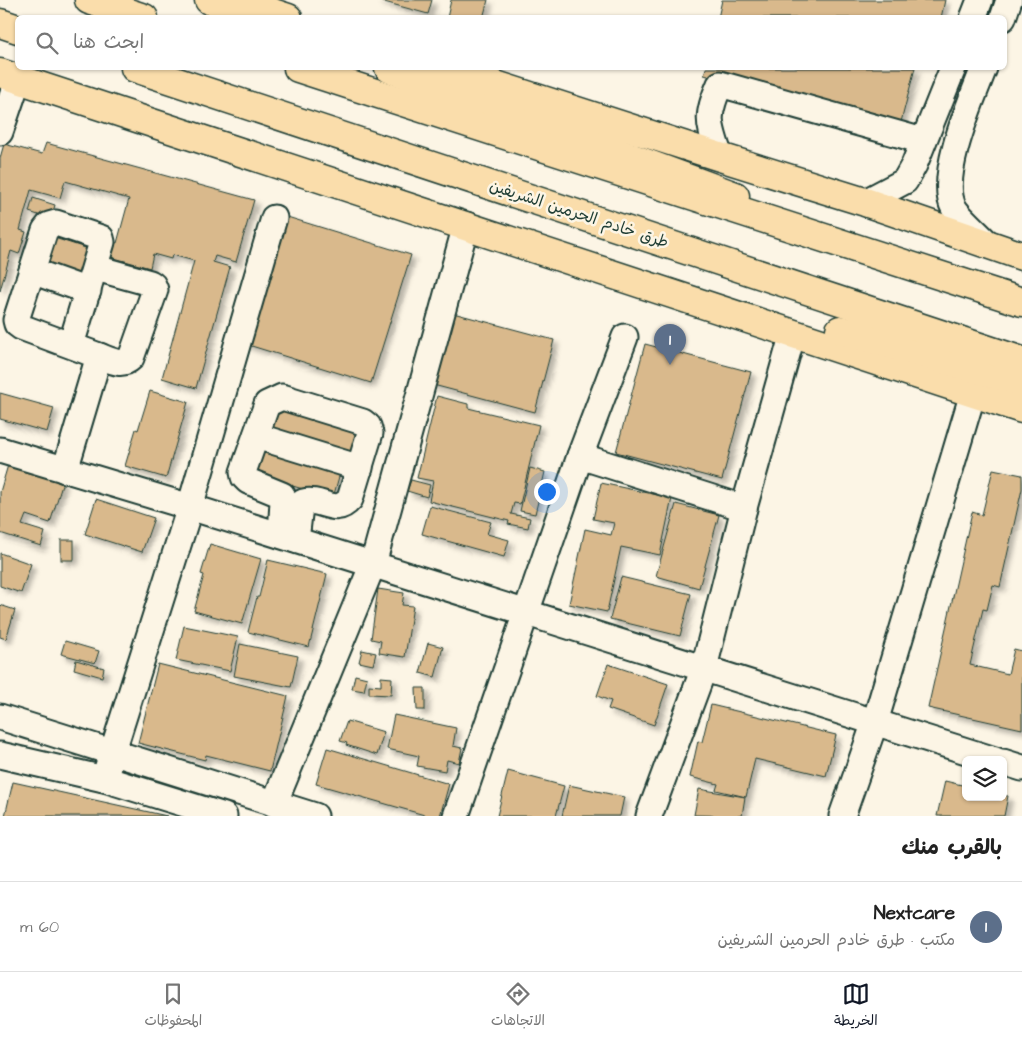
<!DOCTYPE html>
<html lang="ar">
<head>
<meta charset="utf-8">
<style>
  body { margin:0; font-family:"Architects Daughter","Playpen Sans Arabic",sans-serif; background:#f6f6f6; color:#222; direction:rtl }
  .controls { position:absolute; right:15px; bottom:15px; display:grid; overflow:hidden; border-radius:8px; box-shadow:0 1px 4px #0004 }
  .controls button { width:45px; height:45px; display:grid; place-items:center; padding:0; border:0; border-bottom:1px solid #e0e0e0; background:#fff; color:#222; font:25px sans-serif }
  .you { position:absolute; left:546px; top:491px; width:18px; height:18px; margin:-12px; border:4px solid #fff; border-radius:50%; background:#1a73e8; box-shadow:0 0 0 8px #1a73e833 }
  .badge { display:grid; place-items:center; width:32px; height:32px; border-radius:50%; background:#111827; color:#fff; font-size:16px; font-weight:700 }
  .pin { position:absolute; translate:-50% -41px; filter:drop-shadow(0 1px 2px #0008) }
  .pin::after { content:''; position:absolute; top:26px; width:18px; height:15px; background:inherit; clip-path:polygon(0 0,100% 0,50% 100%) }
  .list { margin:0; padding:0; list-style:none }
  h2 { display:flex; justify-content:space-between; align-items:center; height:65px; margin:0; padding:0 20px; font-size:21px }
  h2 small { font-size:16px; font-weight:400; color:#767676 }
  .list li { display:grid; grid-template-columns:32px 1fr auto; gap:15px; align-items:center; box-sizing:border-box; height:90px; padding:0 20px; border-top:1px solid #e0e0e0 }
  .list b { display:block; font-size:19px; white-space:nowrap }
  .list p { margin:0; font-size:16px; white-space:nowrap; color:#767676 }
  .list em { font-size:16px; font-style:normal; color:#767676 }
  .icon { flex:none; width:28px; height:28px; fill:none; stroke:currentColor; stroke-width:2; stroke-linecap:round; stroke-linejoin:round }
  .map { position:relative; flex:none; width:1022px; height:816px; overflow:hidden; direction:ltr }
  .search { position:absolute; background:#fff; box-shadow:0 1px 4px #0004; left:15px; right:15px; top:15px; height:55px; display:flex; align-items:center; gap:12px; box-sizing:border-box; padding:0 18px; border-radius:8px; color:#767676; font-size:19px }
  .sheet { height:155px; background:#fff }
  nav { display:flex; justify-content:space-around; align-items:center; box-sizing:border-box; height:70px; border-top:1px solid #e0e0e0; background:#fff; font-size:14px; color:#767676 }
  nav a { display:grid; justify-items:center; gap:2px }
  nav .on { color:#111827 }
  .map>svg:first-child { display:block }
  .building { fill:#d9b98c; stroke:#1f3d34; filter:url(#shadow) }
  .lines { fill:none; stroke-linecap:round; stroke-linejoin:round }
  .minor-casing { stroke:#1f3d34; stroke-width:29 }
  .major-casing { stroke:#1f3d34; stroke-width:31 }
  .highway-casing { stroke:#1f3d34; stroke-width:31 }
  .minor { stroke:#fcf5e5; stroke-width:25 }
  .major { stroke:#faddab; stroke-width:28 }
  .highway { stroke:#faddab; stroke-width:28 }
  .labels { text-anchor:middle; dominant-baseline:central; stroke-width:5; stroke-linejoin:round; paint-order:stroke }
  .street-label { font-size:16px; fill:#1f3d34; stroke:#fcf5e5 }
</style>
</head>
<body>
<div class="map">
<svg width="1022" height="816" viewBox="0 0 1022 816">
  <defs>
    <filter id="shadow"><feDropShadow dx="4.5" dy="4.5" stdDeviation="2.5" flood-color="#0004"/></filter>
  </defs>
  <rect width="100%" height="100%" fill="#fcf5e5"/>
  <filter id="ink" filterUnits="userSpaceOnUse"><feTurbulence type="fractalNoise" baseFrequency=".02" numOctaves="2"/><feDisplacementMap in="SourceGraphic" scale="10" xChannelSelector="R" yChannelSelector="G"/><feConvolveMatrix kernelMatrix="1 2 1 2 8 2 1 2 1" color-interpolation-filters="sRGB"/></filter>
  <g filter="url(#ink)">
    <!-- building -->
    <g class="building">
      <path d="M377,0H432L428,14Z"/>
      <path d="M451,0H488L483,18H447Z"/>
      <path d="M722,0H945L941,18H718Z"/>
      <path d="M706,68H915L901,122L704,75Z"/>
      <path d="M46,143L254,200L236,262L215,256L213,262L230,267L196,388L162,378L194,261L172,255L171,259L153,254L150,268L107,256L111,241L117,243L129,199L65,181L60,198L31,190L20,230L26,232L19,254L11,251L0,291V158L4,144L42,154Z"/>
      <path d="M33,198L55,205L51,219L29,212Z"/>
      <path d="M284,216L411,255L371,383L245,344Z"/>
      <path d="M45,235L92,250L83,281L35,266Z"/>
      <path d="M442,310L554,340L535,412L422,382Z"/>
      <path d="M645,344L751,372L722,480L616,452Z"/>
      <path d="M150,391L188,402L166,478L125,466L136,429L138,430Z"/>
      <path d="M0,393L54,408L47,432L0,419Z"/>
      <path d="M437,396L468,404V408L539,425L520,504L514,503L511,514L530,518L528,528L508,524L509,521L429,501L433,481L417,478Z"/>
      <path d="M274,405L358,433L350,457L266,429Z"/>
      <path d="M256,448L340,473L333,498L249,473Z"/>
      <path d="M8,465L63,482L50,523L26,515L22,525L45,532L41,546L0,533V492Z"/>
      <path d="M530,468L545,472L535,514L520,511Z"/>
      <path d="M993,469L1022,475V489L1000,587L993,585L987,610L983,609L970,665L1008,674L1014,649L1022,651V729L928,708L972,512L982,515Z"/>
      <path d="M411,480L430,485L427,497L407,491Z"/>
      <path d="M601,483L672,498L660,555L621,547L607,612L569,604L585,529L611,535L614,523L593,519Z"/>
      <path d="M96,499L154,518L142,552L85,534Z"/>
      <path d="M676,504L719,515L699,588L656,576Z"/>
      <path d="M430,506L491,522L487,534L509,540L504,557L422,534Z"/>
      <rect x="61" y="540" width="13" height="20"/>
      <path d="M210,544L261,559L242,624L194,611L204,575L201,574Z"/>
      <path d="M0,553L31,564L21,593L0,586Z"/>
      <path d="M268,560L327,574L309,647L248,632L257,597H259Z"/>
      <path d="M621,577L691,594L680,636L610,619Z"/>
      <path d="M378,589L404,593L402,605L413,606L405,657L379,653L381,641L371,639Z"/>
      <path d="M0,605L15,610L6,639L0,637Z"/>
      <path d="M184,626L238,637L230,671L176,660Z"/>
      <path d="M65,641L99,651L95,663L61,654Z"/>
      <path d="M428,643L443,647L435,677L420,673Z"/>
      <path d="M240,644L298,656L291,687L234,676Z"/>
      <path d="M362,650L376,653L373,665L359,662Z"/>
      <path d="M76,660L104,668L102,677L74,669Z"/>
      <path d="M158,664L288,696L270,771L206,755L205,760L138,743Z"/>
      <path d="M608,664L668,684L654,725L608,709L611,701L597,696Z"/>
      <path d="M355,675L367,678L364,691L352,689Z"/>
      <path d="M381,677L392,678L391,695L369,694V685L381,686Z"/>
      <path d="M416,688H425V710H417Z"/>
      <path d="M711,705L836,735L826,776L755,759L746,797L716,790L718,784L690,777L698,741L702,742Z"/>
      <path d="M394,715L456,728L453,746L462,748L459,763L447,760L445,771L417,766L419,756L387,749Z"/>
      <path d="M347,721L384,732L377,755L346,745L347,743L340,741Z"/>
      <path d="M327,748L449,784L440,816H428L316,784Z"/>
      <path d="M508,771L564,786L556,816H497Z"/>
      <path d="M945,781L966,786V797H1003V795L1008,796L1004,816H937Z"/>
      <path d="M13,782L167,816H5Z"/>
      <path d="M569,785L624,797L620,816H562Z"/>
      <path d="M699,789L745,797L742,816L694,815Z"/>
    </g>
    <g class="lines">
      <!-- minor casing -->
      <g class="minor-casing">
        <g id="minor">
          <path d="M973,18L980,0"/>
          <path d="M1003,18L1009,0"/>
          <path d="M984,68C972,99 937,178 954,208C959,217 981,236 989,245"/>
          <path d="M0,132L18,79"/>
          <path d="M720,157C709,123 705,118 720,84L923,141"/>
          <path d="M865,202L905,181L914,165L953,68"/>
          <path d="M96,268L150,283L153,285L155,290L131,358C122,367 110,360 99,356"/>
          <path d="M32,271L88,291"/>
          <path d="M256,436L360,468"/>
          <path d="M0,450L190,507L995,760"/>
          <path d="M580,456L744,508"/>
          <path d="M65,470L99,356L21,327L17,324L16,320L45,230L49,225L56,223L101,238L102,242L71,345"/>
          <path d="M281,535L283,501L282,495L248,481L244,477L243,472L267,404L282,397L363,422L368,426L370,433L350,499C335,517 322,497 303,502L300,506L296,540"/>
          <path d="M0,717L315,816"/>
          <path d="M0,755L104,779L224,816"/>
          <path d="M1003,762L1022,768"/>
          <path d="M104,779L190,507L274,218"/>
          <path d="M274,804L373,564L466,225"/>
          <path d="M456,816L580,456L625,337"/>
          <path d="M649,816L704,668L744,508L793,333"/>
          <path d="M842,816L875,722L973,393"/>
        </g>
      </g>
      <!-- major casing -->
      <g class="major-casing">
        <g id="major">
          <path d="M209,0L250,15"/>
          <path d="M234,0L288,18"/>
          <path d="M389,68L735,196"/>
          <path d="M443,68L720,157L865,202L1022,256"/>
          <path d="M0,73L1022,409"/>
          <path d="M840,330L1022,382"/>
        </g>
      </g>
      <!-- highway casing -->
      <g class="highway-casing">
        <g id="highway">
          <path d="M89,0L144,18"/>
          <path d="M0,23L18,29"/>
          <path d="M135,68L1022,361"/>
          <path d="M298,68L1022,302"/>
        </g>
      </g>
      <!-- minor -->
      <use href="#minor" class="minor"/>
      <!-- major -->
      <use href="#major" class="major"/>
      <!-- highway -->
      <use href="#highway" class="highway"/>
    </g>
  </g>
  <g class="labels">
    <!-- street labels -->
    <g class="street-label">
      <text transform="translate(579 214) rotate(18)">طرق خادم الحرمين الشريفين</text>
    </g>
  </g>
</svg>
<div class="controls">
<button><svg class="icon" aria-label="layers" viewBox="0 0 24 24"><path d="M12 4l9 5-9 5-9-5zM3 14l9 5 9-5"/></svg></button>
</div>
<div class="you"></div>
<div class="pin badge" style="left:670px;top:365px;background:#5c6f8a">1</div>
<div class="search"><svg class="icon" aria-label="search" viewBox="0 0 24 24"><circle cx="10" cy="10" r="6"/><path d="M15 15l6 6"/></svg>ابحث هنا</div>
</div>
<section class="sheet">
<h2>بالقرب منك<small></small></h2>
<ul class="list">
<li><span class="badge" style="background:#5c6f8a">1</span><div><b>Nextcare</b><p>مكتب · طرق خادم الحرمين الشريفين</p></div><em>60 m</em></li>
</ul>
</section>
<nav>
<a class="on"><svg class="icon" aria-label="map" viewBox="0 0 24 24"><path d="M3 6l6-2 6 2 6-2v14l-6 2-6-2-6 2zM9 4v14M15 6v14"/></svg>الخريطة</a>
<a><svg class="icon" aria-label="directions" viewBox="0 0 24 24"><path d="M12 3l9 9-9 9-9-9zM9 14v-3h6M13 9l2 2-2 2"/></svg>الاتجاهات</a>
<a><svg class="icon" aria-label="saved" viewBox="0 0 24 24"><path d="M7 4h10v16l-5-4-5 4z"/></svg>المحفوظات</a>
</nav>
</body>
</html>
